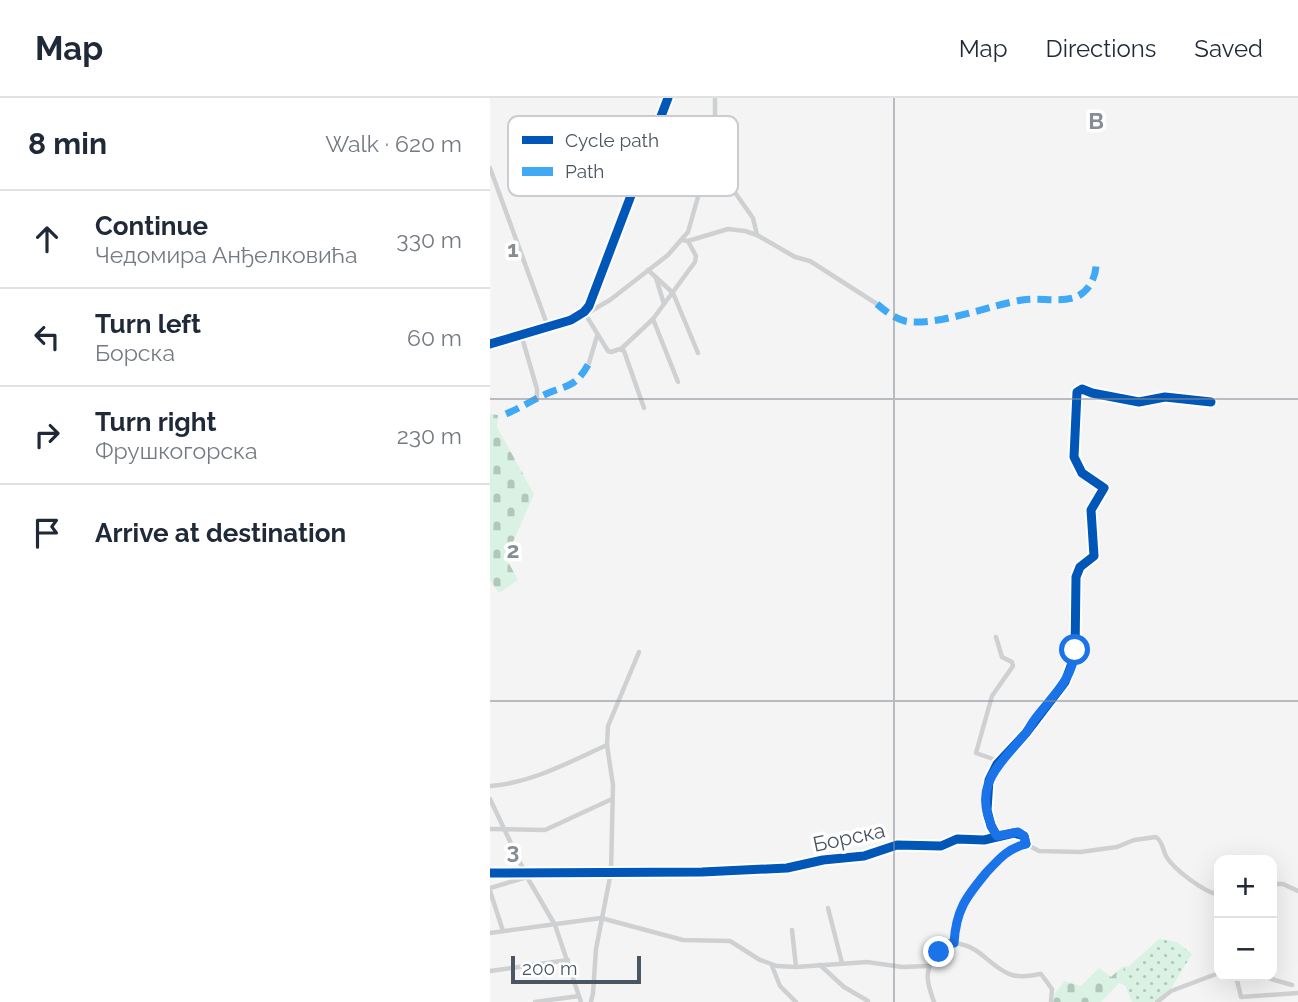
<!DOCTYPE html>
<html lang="en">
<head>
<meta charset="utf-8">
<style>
  body { margin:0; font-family:Raleway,sans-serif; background:#f6f6f7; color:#1f2937 }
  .controls { position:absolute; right:21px; bottom:21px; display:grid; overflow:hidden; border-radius:14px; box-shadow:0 7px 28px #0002 }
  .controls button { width:63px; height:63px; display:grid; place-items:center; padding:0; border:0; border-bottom:2px solid #e0e1e3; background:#fff; color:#1f2937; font:35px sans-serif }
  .scale { position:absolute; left:21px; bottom:18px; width:130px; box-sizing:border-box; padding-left:7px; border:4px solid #4a5661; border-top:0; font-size:19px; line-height:24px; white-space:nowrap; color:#4a5661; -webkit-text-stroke:5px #fff; paint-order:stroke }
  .stop { position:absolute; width:21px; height:21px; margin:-16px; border:5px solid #1a73e8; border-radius:50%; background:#fff }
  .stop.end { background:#1a73e8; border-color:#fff; box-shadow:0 2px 7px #0008 }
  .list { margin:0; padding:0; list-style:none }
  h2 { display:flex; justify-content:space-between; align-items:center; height:91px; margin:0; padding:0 28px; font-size:30px }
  h2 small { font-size:23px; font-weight:400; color:#747a83 }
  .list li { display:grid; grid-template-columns:46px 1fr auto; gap:21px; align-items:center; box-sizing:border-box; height:98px; padding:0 28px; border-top:2px solid #e0e1e3 }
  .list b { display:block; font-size:26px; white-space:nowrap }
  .list p { margin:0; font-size:23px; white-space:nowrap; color:#747a83 }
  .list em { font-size:23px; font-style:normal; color:#747a83 }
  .icon { flex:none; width:38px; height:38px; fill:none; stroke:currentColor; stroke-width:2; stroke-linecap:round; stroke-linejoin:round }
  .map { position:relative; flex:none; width:808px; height:904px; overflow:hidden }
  header { display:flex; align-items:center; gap:42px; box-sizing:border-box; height:98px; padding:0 35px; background:#fff; border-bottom:2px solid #e0e1e3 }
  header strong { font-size:33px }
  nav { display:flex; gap:38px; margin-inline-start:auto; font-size:24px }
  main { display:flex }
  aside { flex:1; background:#fff }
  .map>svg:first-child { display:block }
  .grass { fill:url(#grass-dots) }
  .cemetery { fill:url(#cemetery-stones) }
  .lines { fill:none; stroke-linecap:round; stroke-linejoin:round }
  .street { stroke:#ced0d2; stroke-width:4.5 }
  .quiet { stroke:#3fa9f5; stroke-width:7; stroke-dasharray:14 7; stroke-linecap:butt }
  .cycleway-casing { stroke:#fff; stroke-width:13 }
  .cycleway { stroke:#0057b8; stroke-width:9 }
  .route { stroke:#1a73e8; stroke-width:9 }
  .grid { fill:none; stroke:#868d94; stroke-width:2; stroke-opacity:0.55 }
  .labels { text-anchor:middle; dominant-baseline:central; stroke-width:7; stroke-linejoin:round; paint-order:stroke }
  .street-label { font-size:21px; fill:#4a5661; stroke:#fff }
  .key { fill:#fff; stroke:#c9ccd0; stroke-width:2 }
  .key-label { font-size:19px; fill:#4a5661 }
  .grid-label { font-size:23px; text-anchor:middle; font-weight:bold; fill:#868d94; stroke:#fff; stroke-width:7; stroke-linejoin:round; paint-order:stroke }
</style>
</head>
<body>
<header>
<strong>Map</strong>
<nav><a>Map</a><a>Directions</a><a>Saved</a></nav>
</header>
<main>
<aside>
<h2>8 min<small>Walk · 620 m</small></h2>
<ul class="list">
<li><svg class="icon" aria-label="ahead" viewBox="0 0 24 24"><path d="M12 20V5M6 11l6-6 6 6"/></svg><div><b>Continue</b><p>Чедомира Анђелковића</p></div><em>330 m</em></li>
<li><svg class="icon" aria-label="left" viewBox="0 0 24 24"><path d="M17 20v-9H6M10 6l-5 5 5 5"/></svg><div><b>Turn left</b><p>Борска</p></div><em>60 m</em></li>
<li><svg class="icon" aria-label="right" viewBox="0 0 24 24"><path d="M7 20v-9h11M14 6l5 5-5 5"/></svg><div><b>Turn right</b><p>Фрушкогорска</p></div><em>230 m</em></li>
<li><svg class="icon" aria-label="arrive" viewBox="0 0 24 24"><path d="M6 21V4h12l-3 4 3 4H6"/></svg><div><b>Arrive at destination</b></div></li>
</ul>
</aside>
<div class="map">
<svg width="808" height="904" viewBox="0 0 808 904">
  <defs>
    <pattern id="grass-dots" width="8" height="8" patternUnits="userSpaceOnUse" patternTransform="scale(1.75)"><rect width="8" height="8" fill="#d9f2e3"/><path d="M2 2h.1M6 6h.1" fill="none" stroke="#b2c7bb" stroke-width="1.8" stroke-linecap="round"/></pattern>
    <pattern id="cemetery-stones" width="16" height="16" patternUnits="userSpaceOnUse" patternTransform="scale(1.75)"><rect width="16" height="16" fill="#d9f2e3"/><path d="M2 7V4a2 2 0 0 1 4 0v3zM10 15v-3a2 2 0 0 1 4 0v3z" fill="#b2c7bb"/></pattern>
  </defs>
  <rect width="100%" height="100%" fill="#f4f4f4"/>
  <!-- grass -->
  <path class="grass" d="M669,841L687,844L702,856L682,889L663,904H642L635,887L633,868L638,869Z"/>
  <!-- cemetery -->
  <g class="cemetery">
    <path d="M0,316L8,317L7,329L44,396L16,460L28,482L9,495L0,482Z"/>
    <path d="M633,868L635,887L629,885L611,904H563L565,895L575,883L591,888L609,870L621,879Z"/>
  </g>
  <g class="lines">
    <!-- street -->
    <g class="street">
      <path d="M0,70L58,229"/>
      <path d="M246,96L263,120L267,137"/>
      <path d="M192,142L198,143L238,131L255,133L267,137L305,159L320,163L387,206"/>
      <path d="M158,172L183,195L208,255"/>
      <path d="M166,180L174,206"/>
      <path d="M96,213H101L120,202L178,157L198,134L225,39V0"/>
      <path d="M94,214L118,253L121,254L130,251L134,253L154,310"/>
      <path d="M163,221L188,284"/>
      <path d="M31,236L47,291V301"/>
      <path d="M0,246L81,222L94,214L99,208L178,0"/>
      <path d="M131,251L163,221L205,164L206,158L198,143"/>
      <path d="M99,265L107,238"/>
      <path d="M506,539L512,559L522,564L523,568L502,598L486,655L503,661L507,666"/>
      <path d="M0,688C42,685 79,664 117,647"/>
      <path d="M0,701L37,779L65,827L91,904"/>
      <path d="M0,731L55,732L122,701"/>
      <path d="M507,738L501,728L497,712L499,682L507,666L536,635L575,584L585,557L586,479L590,469L604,458L601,412L614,390L592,375L584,359L587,294L592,291L602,295L649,304L675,299L721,304"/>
      <path d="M536,746L549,753L590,754L627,749L644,742L666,739C673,744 672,750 676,758C683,771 714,794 729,797"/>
      <path d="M0,775L212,774L297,770L333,762L374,758L407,747L451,748L467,741L494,742L524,735L534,738L536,746"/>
      <path d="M782,786H793L808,793"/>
      <path d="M0,790L37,779"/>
      <path d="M0,793L13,833"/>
      <path d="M338,810L352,865"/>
      <path d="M302,832L306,869"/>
      <path d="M0,835L111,820L193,842L240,843L270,862L287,868L306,869L377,864L412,869L438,868"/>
      <path d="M464,845C493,848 498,869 522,877C531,880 542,877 551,876L562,891L561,904"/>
      <path d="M330,867L354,889L378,903"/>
      <path d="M282,868L290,888L306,904"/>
      <path d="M0,873L78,862"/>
      <path d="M746,878L751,899L808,895"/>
      <path d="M771,878L802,887"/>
      <path d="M45,904L89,898"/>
      <path d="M101,904L103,895L106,851L121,774L123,687L117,647L118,628L149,554"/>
      <path d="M444,904C438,887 433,874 445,859C451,852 454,846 464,845C466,812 476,799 496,775C509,761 517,751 536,746"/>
      <path d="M667,904L681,893L729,875"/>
    </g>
    <!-- quiet -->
    <g class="quiet">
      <path d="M387,206C395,213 404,220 415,223C445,229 501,207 532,202C549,199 570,205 586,199C600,193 607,177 606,163"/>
      <path d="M16,316C30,310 43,302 56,296C79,286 85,290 99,265"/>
    </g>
    <!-- cycleway casing -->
    <g class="cycleway-casing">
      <g id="cycleway">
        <path d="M0,246L81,222L94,214L99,208L178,0"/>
        <path d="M507,738L501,728L497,712L499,682L507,666L536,635L575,584L585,557L586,479L590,469L604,458L601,412L614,390L592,375L584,359L587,294L592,291L602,295L649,304L675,299L721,304"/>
        <path d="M0,775L212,774L297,770L333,762L374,758L407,747L451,748L467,741L494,742L524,735L534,738L536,746"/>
      </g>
    </g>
    <!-- cycleway -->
    <use href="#cycleway" class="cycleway"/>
  </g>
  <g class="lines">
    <!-- route -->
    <path class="route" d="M449,854L458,846L464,845C466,812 476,799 496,775C509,761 517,751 536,746L534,738L528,734L507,738L505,735C480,688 509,668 536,635C539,631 541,626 545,621C561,599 583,582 585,552"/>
  </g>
  <!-- grid -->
  <path class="grid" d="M404,0V904M0,301H808M0,603H808"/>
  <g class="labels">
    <!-- street labels -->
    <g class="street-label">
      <text transform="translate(359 739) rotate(-12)">Борска</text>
    </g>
  </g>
  <!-- legend -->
  <rect x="18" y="18" width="230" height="80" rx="10" class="key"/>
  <rect x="32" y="38" width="31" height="8" fill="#0057b8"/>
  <rect x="32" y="69" width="31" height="9" fill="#3fa9f5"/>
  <g class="key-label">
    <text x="75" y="49">Cycle path</text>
    <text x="75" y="80">Path</text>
  </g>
  <g class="grid-label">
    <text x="606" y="31">B</text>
    <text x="23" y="159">1</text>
    <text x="23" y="460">2</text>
    <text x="23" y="761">3</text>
  </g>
</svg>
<div class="controls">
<button>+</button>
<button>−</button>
</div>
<div class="scale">200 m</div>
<div class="stop" style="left:585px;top:552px"></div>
<div class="stop end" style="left:449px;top:854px"></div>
</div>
</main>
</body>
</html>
